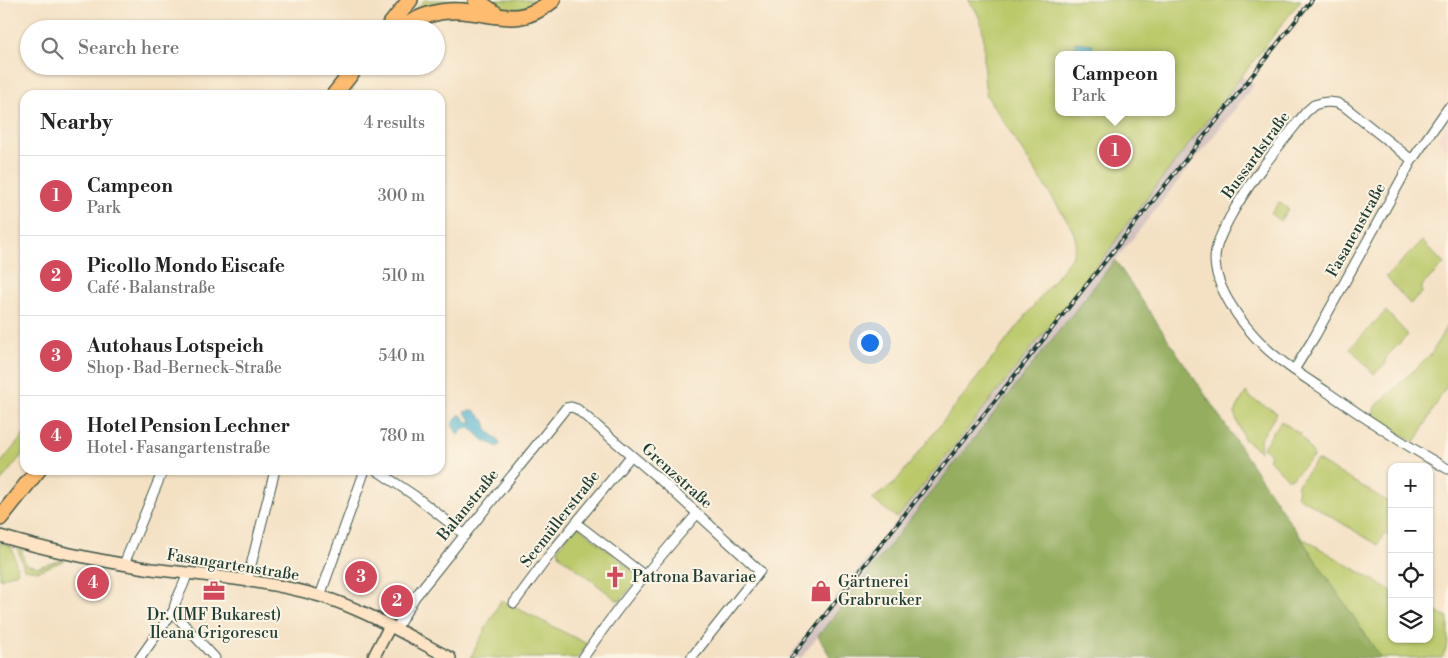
<!DOCTYPE html>
<html lang="en">
<head>
<meta charset="utf-8">
<style>
  body { margin:0; font-family:"Libre Bodoni",serif; background:#f2f2f2; color:#222 }
  .controls { position:absolute; right:15px; bottom:15px; display:grid; overflow:hidden; border-radius:10px; box-shadow:0 1px 4px #0004 }
  .controls button { width:45px; height:45px; display:grid; place-items:center; padding:0; border:0; border-bottom:1px solid #e0e0e0; background:#fff; color:#222; font:25px sans-serif }
  .you { position:absolute; left:869px; top:342px; width:18px; height:18px; margin:-12px; border:4px solid #fff; border-radius:50%; background:#1a73e8; box-shadow:0 0 0 8px #1a73e833 }
  .badge { display:grid; place-items:center; width:32px; height:32px; border-radius:50%; background:#d1495b; color:#fff; font-size:16px; font-weight:700 }
  .pin { position:absolute; translate:-50% -50%; border:2px solid #fff; box-shadow:0 1px 5px #0006 }
  .popup { position:absolute; left:1055px; top:51px; width:120px; height:65px; box-sizing:border-box; display:grid; place-content:center; border-radius:10px; background:#fff; filter:drop-shadow(0 1px 4px #0005); font-size:16px; white-space:nowrap; color:#767676 }
  .popup b { font-size:19px; color:#222 }
  .popup::after { content:''; position:absolute; left:50%; top:100%; margin-left:-10px; border:10px solid transparent; border-top-color:#fff }
  .list { margin:0; padding:0; list-style:none }
  h2 { display:flex; justify-content:space-between; align-items:center; height:65px; margin:0; padding:0 20px; font-size:21px }
  h2 small { font-size:16px; font-weight:400; color:#767676 }
  .list li { display:grid; grid-template-columns:32px 1fr auto; gap:15px; align-items:center; box-sizing:border-box; height:80px; padding:0 20px; border-top:1px solid #e0e0e0 }
  .list b { display:block; font-size:19px; white-space:nowrap }
  .list p { margin:0; font-size:16px; white-space:nowrap; color:#767676 }
  .list em { font-size:16px; font-style:normal; color:#767676 }
  .icon { flex:none; width:28px; height:28px; fill:none; stroke:currentColor; stroke-width:2; stroke-linecap:round; stroke-linejoin:round }
  .map { position:relative; flex:none; width:1448px; height:658px; overflow:hidden }
  .search { position:absolute; background:#fff; box-shadow:0 1px 4px #0004; left:20px; top:20px; width:425px; height:55px; display:flex; align-items:center; gap:12px; box-sizing:border-box; padding:0 18px; border-radius:28px; color:#767676; font-size:19px }
  .panel { position:absolute; background:#fff; box-shadow:0 1px 4px #0004; left:20px; top:90px; width:425px; height:385px; border-radius:15px }
  .map>svg:first-child { display:block }
  .built { fill:#f6d2c4 }
  .industrial { fill:#d1bfbe }
  .green { fill:#bbc96b; stroke:#6d8350; fill-rule:evenodd }
  .forest { fill:#94ad5f; stroke:#5a754a }
  .water { fill:#4fb4ce; stroke:#377881 }
  .lines { fill:none; stroke-linecap:round; stroke-linejoin:round }
  .street-casing { stroke:#3f564a; stroke-width:11 }
  .secondary-casing { stroke:#3f564a; stroke-width:14 }
  .highway-casing { stroke:#3f564a; stroke-width:18 }
  .street { stroke:#fff; stroke-width:9 }
  .secondary { stroke:#fee4c5; stroke-width:11 }
  .highway { stroke:#fdbc6f; stroke-width:15 }
  .rail-casing { stroke:#1f3d34; stroke-width:4 }
  .rail { stroke:#fcf5e5; stroke-width:2; stroke-dasharray:5.5; stroke-linecap:butt }
  .labels { text-anchor:middle; dominant-baseline:central; stroke-width:4; stroke-linejoin:round; paint-order:stroke }
  .street-label { font-size:16px; fill:#1f3d34; stroke:#fcf5e5 }
  .poi-label { font-size:16px; fill:#1f3d34; stroke:#fcf5e5; text-anchor:start }
</style>
</head>
<body>
<div class="map">
<svg width="1448" height="658" viewBox="0 0 1448 658">
  <rect width="100%" height="100%" fill="#fcf5e5"/>
  <filter id="ink" filterUnits="userSpaceOnUse"><feTurbulence type="fractalNoise" baseFrequency=".02" numOctaves="2"/><feDisplacementMap in="SourceGraphic" scale="10" xChannelSelector="R" yChannelSelector="G"/><feConvolveMatrix kernelMatrix="1 2 1 2 8 2 1 2 1" color-interpolation-filters="sRGB"/></filter>
  <filter id="wash" filterUnits="userSpaceOnUse"><feTurbulence type="fractalNoise" baseFrequency=".0096" numOctaves="4" result="noise"/><feDisplacementMap in="SourceGraphic" scale="20" xChannelSelector="R" yChannelSelector="G"/><feGaussianBlur stdDeviation="1.12" result="paint"/><feColorMatrix in="noise" values="0 0 0 0 0 0 0 0 0 0 0 0 0 0 0 0 0 1.4 0 .05"/><feComposite in="paint" operator="in"/></filter>
  <g filter="url(#wash)">
    <rect width="100%" height="100%" fill="#f4e1c4"/>
    <!-- built -->
    <path class="built" d="M1448,121V150L1437,138Z"/>
    <!-- industrial -->
    <path class="industrial" d="M1242,76L1254,85L801,658H788L1108,252L1132,217Z"/>
    <!-- green -->
    <g class="green">
      <path d="M424,0H470L481,11L409,18Z"/>
      <path d="M485,0H539C518,13 506,11 485,0Z"/>
      <path d="M968,0H1301L1132,217L1108,252L897,518L872,499L894,484L1072,257C1078,240 1076,237 1068,222L987,96C978,64 994,27 968,0ZM1059,55H1171V112H1059Z"/>
      <path d="M1279,202L1288,209L1280,221L1271,214Z"/>
      <path d="M1422,241L1444,264L1422,286V293L1410,304L1386,277Z"/>
      <path d="M1386,311L1408,335L1386,357V363L1374,374L1350,348Z"/>
      <path d="M1448,323V383L1415,443L1373,416L1375,407L1432,353Z"/>
      <path d="M1246,392L1251,398L1277,413L1260,440L1261,452L1244,439L1234,413Z"/>
      <path d="M1281,421L1300,434L1314,456L1292,478H1287L1269,459L1271,454L1263,447Z"/>
      <path d="M25,433V451L0,482V464Z"/>
      <path d="M1317,460L1392,504L1387,512L1392,515V537L1384,534L1378,545L1297,496L1298,484Z"/>
      <path d="M579,527L639,576L621,600H617L560,556L558,549L574,528Z"/>
      <path d="M1299,536L1392,591V639H1429V609L1448,617V644L1442,658H1381Z"/>
      <path d="M0,542L12,547L18,572L0,579Z"/>
      <path d="M17,547L21,548L25,564L38,567L65,559L66,560L38,571L24,569Z"/>
      <path d="M501,600L587,644L578,658H470Z"/>
    </g>
    <!-- forest -->
    <path class="forest" d="M1115,260L1381,658H831L818,636Z"/>
    <!-- water -->
    <g class="water">
      <path d="M1075,42L1093,44L1091,55H1078Z"/>
      <path d="M474,410L485,421L487,430L498,440L500,445L498,447L483,440L471,428L464,429L458,435L452,424L460,414L467,422H473L464,412Z"/>
    </g>
  </g>
  <g filter="url(#ink)">
    <g class="lines">
      <!-- street casing -->
      <g class="street-casing">
        <g id="street">
          <path d="M1412,160L1345,107L1337,103L1328,102L1321,103L1314,105L1306,112C1279,146 1250,180 1229,219C1224,229 1218,239 1216,250C1209,283 1243,326 1266,348C1284,365 1306,378 1327,392C1366,419 1406,446 1448,469"/>
          <path d="M1294,370L1315,336L1412,160L1448,108"/>
          <path d="M376,470L415,496L465,535"/>
          <path d="M576,523L644,575"/>
          <path d="M124,564L163,470"/>
          <path d="M247,581L275,470"/>
          <path d="M320,596L365,470"/>
          <path d="M514,603L551,553L631,456"/>
          <path d="M174,610L176,616L215,658"/>
          <path d="M396,629L415,597L566,408L571,407L577,409L664,483L760,571L691,658"/>
          <path d="M140,658L174,610C174,599 185,587 187,573"/>
          <path d="M583,658C617,607 657,560 697,514"/>
        </g>
      </g>
      <!-- secondary casing -->
      <g class="secondary-casing">
        <g id="secondary">
          <path d="M0,536C50,551 100,561 152,569C208,576 265,580 320,596C366,610 408,636 450,658"/>
          <path d="M373,658L390,626"/>
        </g>
      </g>
      <!-- highway casing -->
      <g class="highway-casing">
        <g id="highway">
          <path d="M476,0L496,14"/>
          <path d="M387,29L410,0"/>
          <path d="M401,29C418,16 440,9 462,11C500,14 519,28 553,0"/>
          <path d="M334,95L357,66"/>
          <path d="M0,518L38,470"/>
        </g>
      </g>
      <!-- street -->
      <use href="#street" class="street"/>
      <!-- secondary -->
      <use href="#secondary" class="secondary"/>
      <!-- highway -->
      <use href="#highway" class="highway"/>
      <!-- rail casing -->
      <g class="rail-casing">
        <path id="rail" d="M791,658L1312,0"/>
      </g>
      <!-- rail -->
      <use href="#rail" class="rail"/>
    </g>
  </g>
  <!-- icons -->
  <defs>
    <g id="church-bare" transform="scale(1.725)"><path d="M-1.2-6h2.4v3.5h3.3v2.4h-3.3V6h-2.4V-.1h-3.3v-2.4h3.3Z" fill="#d1495b" stroke="#fcf5e5" stroke-width="2.5" paint-order="stroke"/></g>
    <g id="office-bare" transform="scale(1.725)"><path d="M-6-3h4V-5.5h4V-3h4V5H-6ZM-1-4.5V-3h2v-1.5ZM-6 0V1H6V0Z" fill="#d1495b" stroke="#fcf5e5" stroke-width="2.5" paint-order="stroke"/></g>
    <g id="shop-bare" transform="scale(1.725)"><path d="M-5-2.5h2.3a2.7 3.5 0 0 1 5.4 0H5L5.5 6h-11ZM-1.5-2.5h3a1.5 2.3 0 0 0-3 0Z" fill="#d1495b" stroke="#fcf5e5" stroke-width="2.5" paint-order="stroke"/></g>
  </defs>
  <g fill-rule="evenodd">
    <use href="#church-bare" x="615" y="577"/>
    <use href="#office-bare" x="214" y="591"/>
    <use href="#shop-bare" x="821" y="591"/>
  </g>
  <g class="labels">
    <!-- street labels -->
    <g class="street-label">
      <text transform="translate(1256 155) rotate(-54)">Bussardstraße</text>
      <text transform="translate(1356 230) rotate(-61)">Fasanenstraße</text>
      <text transform="translate(677 476) rotate(42)">Grenzstraße</text>
      <text transform="translate(468 505) rotate(-51)">Balanstraße</text>
      <text transform="translate(560 519) rotate(-52)">Seemüllerstraße</text>
      <text transform="translate(233 565) rotate(9)">Fasangartenstraße</text>
    </g>
    <!-- poi labels -->
    <g class="poi-label">
      <text x="632" y="577">Patrona Bavariae</text>
      <text x="838" y="582">Gärtnerei<tspan x="838" dy="18">Grabrucker</tspan></text>
      <text x="214" y="615" text-anchor="middle">Dr. (IMF Bukarest)<tspan x="214" dy="18">Ileana Grigorescu</tspan></text>
    </g>
  </g>
</svg>
<div class="controls">
<button>+</button>
<button>−</button>
<button><svg class="icon" aria-label="locate" viewBox="0 0 24 24"><circle cx="12" cy="12" r="6"/><path d="M12 2v4M12 18v4M2 12h4M18 12h4"/></svg></button>
<button><svg class="icon" aria-label="layers" viewBox="0 0 24 24"><path d="M12 4l9 5-9 5-9-5zM3 14l9 5 9-5"/></svg></button>
</div>
<div class="you"></div>
<div class="pin badge" style="left:1115px;top:151px">1</div>
<div class="popup"><b>Campeon</b>Park</div>
<div class="pin badge" style="left:397px;top:601px">2</div>
<div class="pin badge" style="left:361px;top:577px">3</div>
<div class="pin badge" style="left:93px;top:583px">4</div>
<div class="search"><svg class="icon" aria-label="search" viewBox="0 0 24 24"><circle cx="10" cy="10" r="6"/><path d="M15 15l6 6"/></svg>Search here</div>
<section class="panel">
<h2>Nearby<small>4 results</small></h2>
<ul class="list">
<li><span class="badge">1</span><div><b>Campeon</b><p>Park</p></div><em>300 m</em></li>
<li><span class="badge">2</span><div><b>Picollo Mondo Eiscafe</b><p>Café · Balanstraße</p></div><em>510 m</em></li>
<li><span class="badge">3</span><div><b>Autohaus Lotspeich</b><p>Shop · Bad-Berneck-Straße</p></div><em>540 m</em></li>
<li><span class="badge">4</span><div><b>Hotel Pension Lechner</b><p>Hotel · Fasangartenstraße</p></div><em>780 m</em></li>
</ul>
</section>
</div>
</body>
</html>
